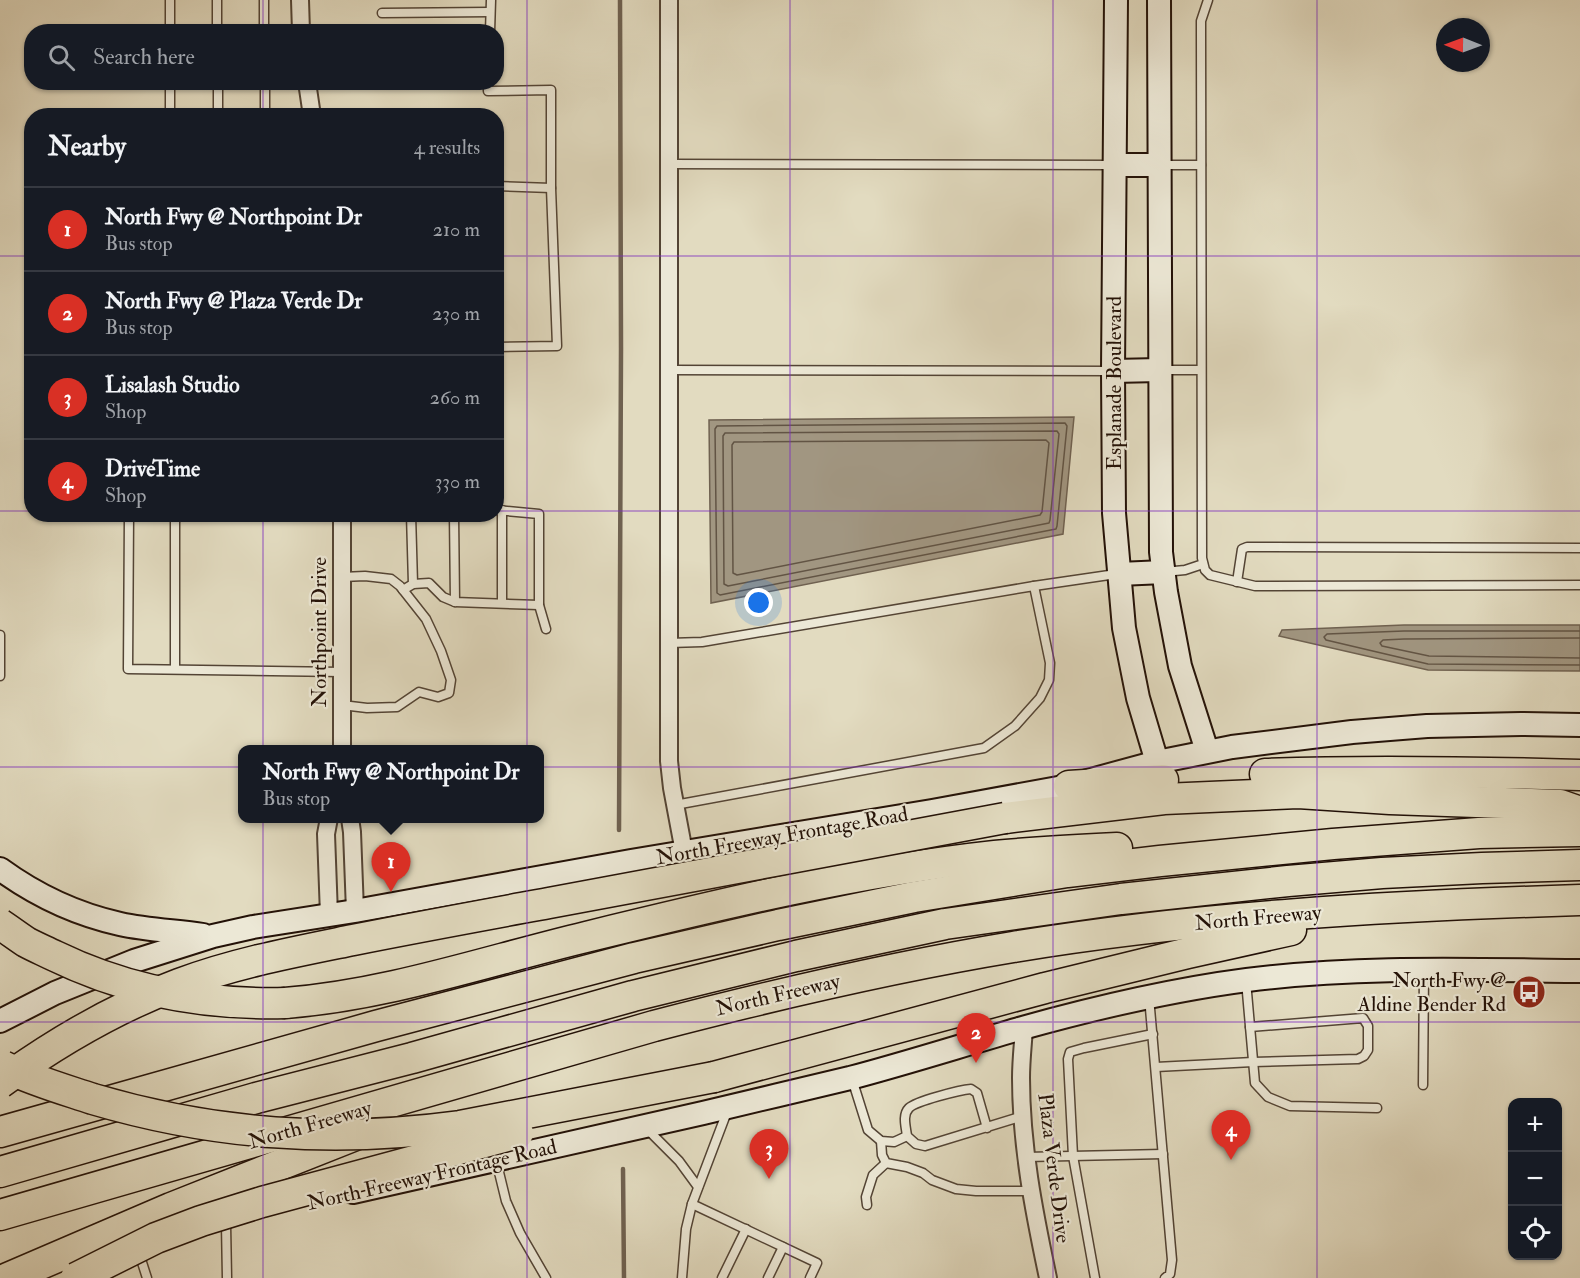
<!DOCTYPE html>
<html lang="en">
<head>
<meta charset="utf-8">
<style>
  body { margin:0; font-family:"IM FELL Double Pica",serif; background:#20242c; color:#f1f3f6 }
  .controls { position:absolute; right:18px; bottom:18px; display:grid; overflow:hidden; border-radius:12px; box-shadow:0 2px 4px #0004 }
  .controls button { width:54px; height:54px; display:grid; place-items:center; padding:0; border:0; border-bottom:2px solid #363941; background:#171b24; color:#f1f3f6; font:30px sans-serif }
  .compass { position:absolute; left:1436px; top:18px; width:54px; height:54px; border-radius:50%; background:#171b24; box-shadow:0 2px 4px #0004; rotate:271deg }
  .you { position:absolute; left:759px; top:603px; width:21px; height:21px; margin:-15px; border:4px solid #fff; border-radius:50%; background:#1a73e8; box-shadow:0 0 0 9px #1a73e833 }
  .badge { display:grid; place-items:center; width:39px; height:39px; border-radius:50%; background:#d93025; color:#fff; font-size:20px; font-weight:700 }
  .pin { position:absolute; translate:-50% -50px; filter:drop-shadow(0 2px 3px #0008) }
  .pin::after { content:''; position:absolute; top:32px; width:21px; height:18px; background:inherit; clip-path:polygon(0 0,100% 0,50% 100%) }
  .popup { position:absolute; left:238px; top:745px; width:306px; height:78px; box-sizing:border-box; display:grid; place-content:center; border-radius:12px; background:#171b24; filter:drop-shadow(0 2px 4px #0005); font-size:20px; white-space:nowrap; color:#9ea1a6 }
  .popup b { font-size:22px; color:#f1f3f6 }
  .popup::after { content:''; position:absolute; left:50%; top:100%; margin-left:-12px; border:12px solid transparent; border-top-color:#171b24 }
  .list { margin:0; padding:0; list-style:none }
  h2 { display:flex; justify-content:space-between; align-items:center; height:78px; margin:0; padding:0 24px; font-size:26px }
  h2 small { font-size:20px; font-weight:400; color:#9ea1a6 }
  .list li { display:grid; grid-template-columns:39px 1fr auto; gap:18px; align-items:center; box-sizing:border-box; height:84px; padding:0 24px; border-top:2px solid #363941 }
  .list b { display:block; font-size:22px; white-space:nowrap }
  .list p { margin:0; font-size:20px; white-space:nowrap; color:#9ea1a6 }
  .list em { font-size:20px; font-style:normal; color:#9ea1a6 }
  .icon { flex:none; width:33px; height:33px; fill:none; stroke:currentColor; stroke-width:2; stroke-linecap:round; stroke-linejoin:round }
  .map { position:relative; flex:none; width:1580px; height:1278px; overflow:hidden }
  .search { position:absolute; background:#171b24; box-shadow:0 2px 4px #0004; left:24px; top:24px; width:480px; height:66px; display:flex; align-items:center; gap:15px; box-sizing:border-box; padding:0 21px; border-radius:24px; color:#9ea1a6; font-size:22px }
  .panel { position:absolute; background:#171b24; box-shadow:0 2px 4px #0004; left:24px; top:108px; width:480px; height:414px; border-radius:24px }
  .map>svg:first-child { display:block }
  .water { fill:#a19681; stroke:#6f6150; stroke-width:1.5 }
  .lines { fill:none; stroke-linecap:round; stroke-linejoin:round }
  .shore { stroke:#625444; stroke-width:1.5 }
  .stream { stroke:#6f6150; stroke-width:4.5 }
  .lane-casing { stroke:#534435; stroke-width:11 }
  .street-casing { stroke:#534435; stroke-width:20 }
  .secondary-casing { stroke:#231107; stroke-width:26 }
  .highway-casing { stroke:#231107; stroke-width:33 }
  .lane { stroke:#ece8d6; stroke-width:8 }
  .street { stroke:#ece8d6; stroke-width:16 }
  .secondary { stroke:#ece8d6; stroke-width:22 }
  .highway { stroke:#e2dbc0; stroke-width:30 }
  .highway-bridge-casing { stroke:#231107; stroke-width:33; stroke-linecap:butt }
  .highway-bridge { stroke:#e2dbc0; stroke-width:30 }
  .grid { fill:none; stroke:#7b2cbf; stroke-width:1.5; stroke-opacity:0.55 }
  .labels { text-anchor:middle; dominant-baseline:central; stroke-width:4.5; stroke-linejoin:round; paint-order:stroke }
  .street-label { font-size:21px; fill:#231107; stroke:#ece8d6 }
  .poi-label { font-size:21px; fill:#231107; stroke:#ece8d6; text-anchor:end }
</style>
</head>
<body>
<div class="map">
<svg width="1580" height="1278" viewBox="0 0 1580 1278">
  <rect width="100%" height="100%" fill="#e2dbc0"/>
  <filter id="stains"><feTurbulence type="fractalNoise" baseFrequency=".00333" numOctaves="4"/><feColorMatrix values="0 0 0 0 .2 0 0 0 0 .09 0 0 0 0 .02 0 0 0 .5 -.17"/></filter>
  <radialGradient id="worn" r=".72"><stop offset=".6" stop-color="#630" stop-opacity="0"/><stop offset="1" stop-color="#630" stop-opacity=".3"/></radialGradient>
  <!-- water -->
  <g class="water">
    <path d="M1074,417L1063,534L711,603L709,420Z"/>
    <path d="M1404,625H1580V671L1428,670L1279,636L1282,630Z"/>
  </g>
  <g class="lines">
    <!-- shore -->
    <g class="shore">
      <path d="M1065,423L1067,426L1057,526L1056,529L720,595L717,593L715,429L717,426Z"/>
      <path d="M1057,431L1059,434L1050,520L1049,523L728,586L724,584L723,436L725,433Z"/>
      <path d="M1046,440L1049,443L1042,512L1040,515L737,575L733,573L732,445L734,442Z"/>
      <path d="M1580,631H1404L1327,634L1324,637L1326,640L1428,664L1580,665"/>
      <path d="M1580,638L1404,639L1383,640L1380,643L1382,646L1429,656L1580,658"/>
    </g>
    <!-- stream -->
    <g class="stream">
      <path d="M619,830L621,348L620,0"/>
      <path d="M623,1169L624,1278"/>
    </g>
    <!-- lane casing -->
    <g class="lane-casing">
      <g id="lane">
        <path d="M217,0V32"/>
        <path d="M264,0V32"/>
        <path d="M1208,0L1201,21V34L1202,558L1205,570L1210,575L1255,586L1580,585"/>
        <path d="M382,13L490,12"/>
        <path d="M170,32V0"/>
        <path d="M490,32L491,0"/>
        <path d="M170,82V116"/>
        <path d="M218,82V116"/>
        <path d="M265,82V116"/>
        <path d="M488,82V91L551,90V188L557,346L496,347"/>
        <path d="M669,164L1114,165"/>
        <path d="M1159,165H1201"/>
        <path d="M496,186L551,188"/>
        <path d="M669,370L1113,371"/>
        <path d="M1160,370H1201"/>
        <path d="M496,510L539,514V605L546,629"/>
        <path d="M129,514L128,669L342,672"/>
        <path d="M411,514L413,584"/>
        <path d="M454,514L455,602L539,605"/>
        <path d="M257,515L291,514"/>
        <path d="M1164,572L1185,570L1203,564"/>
        <path d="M1237,582L1242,549L1247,547L1580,548"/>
        <path d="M403,590L413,584L429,583L443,597L455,602"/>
        <path d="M502,603V510"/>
        <path d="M0,635V676"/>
        <path d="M669,643L702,642L1034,586L1116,574"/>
        <path d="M175,669V520L180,515H241"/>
        <path d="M342,705L367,708L397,707L419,692L438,697L449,693L451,680L441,651L426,619L400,586L391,579L365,576L342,577"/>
        <path d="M675,805L984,748L1015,726L1040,698L1049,680L1050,663L1034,586"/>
        <path d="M1246,981L1255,1083L1268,1097L1290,1106L1377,1108"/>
        <path d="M1149,997L1172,1260L1170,1274L1165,1278"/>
        <path d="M1156,1067L1253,1062L1358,1059L1364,1056L1368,1050V1026L1363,1018L1250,1027"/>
        <path d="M852,1079L868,1130L881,1141L894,1142L907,1136"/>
        <path d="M1423,1085L1424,972"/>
        <path d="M987,1128L977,1093L971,1089C960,1090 916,1101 909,1108C902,1115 906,1127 907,1136L916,1144L925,1146L1023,1116"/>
        <path d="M647,1129L679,1161L698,1187"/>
        <path d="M881,1141L882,1155L886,1163L907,1167L923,1173L932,1180L956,1189L976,1191H1031"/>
        <path d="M1026,1157L1163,1154"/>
        <path d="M496,1160L506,1201L520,1233L546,1278"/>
        <path d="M692,1204L817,1263L810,1278"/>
        <path d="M867,1205L866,1197L873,1175L886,1163"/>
        <path d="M226,1224L227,1278"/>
        <path d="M139,1253L147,1278"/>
        <path d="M682,1278L686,1229L692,1204L728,1109"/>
        <path d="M722,1278L746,1229"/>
        <path d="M768,1278L783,1247"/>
        <path d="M1095,1278L1073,1156L1068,1059L1070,1052L1084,1048L1153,1034"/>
      </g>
    </g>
    <!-- street casing -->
    <g class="street-casing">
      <g id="street">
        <path d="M300,0L301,32"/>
        <path d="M669,0V761L672,788L684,852"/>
        <path d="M307,82L312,116"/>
        <path d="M342,750V514"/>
        <path d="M329,818L326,834L329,915"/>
        <path d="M350,818L352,832L355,911"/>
        <path d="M1024,1028C1023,1044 1021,1061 1021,1078C1021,1146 1034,1212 1048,1278"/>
      </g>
    </g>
    <!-- secondary casing -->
    <g class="secondary-casing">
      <g id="secondary">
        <path d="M1116,0L1113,371L1114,513L1124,628L1138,698L1157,762"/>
        <path d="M1159,0L1161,552L1166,592L1180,666L1207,751"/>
        <path d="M1114,165H1159"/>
        <path d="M1113,371L1160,370"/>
        <path d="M1119,574L1164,572"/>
        <path d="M0,869C37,896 75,914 120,924C147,930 176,931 203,935"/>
        <path d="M0,1021L55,993L134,961L213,936L253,927L355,911L631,861L932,811L1069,786L1157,762L1232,747L1352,732L1427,726L1521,724L1580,725"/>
        <path d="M353,1192C470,1166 587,1140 703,1113C752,1101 801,1090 850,1078C907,1063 963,1045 1019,1029C1094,1008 1170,990 1247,980C1357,966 1469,970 1580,971"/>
      </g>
    </g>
    <!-- highway casing -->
    <g class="highway-casing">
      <g id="highway">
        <path d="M1265,774C1370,770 1475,772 1580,775"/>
        <path d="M1069,786L1163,780"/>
        <path d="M1005,818L1164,799L1298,793L1390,799L1560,805L1580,812"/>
        <path d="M285,1003C388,995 486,961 586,937C721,904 857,871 995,856C1035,852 1076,850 1117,848"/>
        <path d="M714,1077L1045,988L1188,953L1291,930"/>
        <path d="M0,1132L376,1026L634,958L778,925L914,897L1067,872L1160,861L1333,844L1479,833L1580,831"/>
        <path d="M0,1172L256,1098L412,1058L633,996L796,956L945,924L1121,899L1288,881L1382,873L1482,868L1580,865"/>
        <path d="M0,1215L654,1026C773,995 892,967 1013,947C1200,916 1390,906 1580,900"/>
        <path d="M8,1278L171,1208L358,1134"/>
      </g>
    </g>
    <!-- lane -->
    <use href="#lane" class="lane"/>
    <!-- street -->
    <use href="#street" class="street"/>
    <!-- secondary -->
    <use href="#secondary" class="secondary"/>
    <!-- highway -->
    <use href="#highway" class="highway"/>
    <!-- highway-bridge casing -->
    <g class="highway-bridge-casing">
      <g id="highway-bridge">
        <path d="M0,924C9,930 17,936 26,942C35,947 45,951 55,956C127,991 206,1005 285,1003"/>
        <path d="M3,1066C31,1080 63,1089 93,1099C215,1135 334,1143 460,1126L714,1077"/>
        <path d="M0,1083C54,1044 117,1007 179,984C235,963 294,952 353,940C418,927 484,915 549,903C701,875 853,846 1005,818"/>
        <path d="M76,1278L156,1238L201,1221L262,1202L518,1133"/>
      </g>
    </g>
    <!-- highway-bridge -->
    <use href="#highway-bridge" class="highway-bridge"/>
  </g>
  <!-- grid -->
  <path class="grid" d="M263,0V32M527,0V1278M790,0V1278M1053,0V1278M1317,0V1278M263,82V116M0,256H32M496,256H1580M0,511H32M496,511H1580M263,514V1278M0,767H1580M0,1022H1580"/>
  <!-- icons -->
  <defs>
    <g id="bus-disc" transform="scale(1.725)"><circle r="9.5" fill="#8f2418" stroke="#ece8d6"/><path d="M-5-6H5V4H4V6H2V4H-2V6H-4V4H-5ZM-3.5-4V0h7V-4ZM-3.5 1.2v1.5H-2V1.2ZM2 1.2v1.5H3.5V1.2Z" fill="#fff"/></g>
  </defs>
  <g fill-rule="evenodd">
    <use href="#bus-disc" x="1529" y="992"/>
  </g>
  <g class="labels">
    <!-- street labels -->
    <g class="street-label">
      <text transform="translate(1114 383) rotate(-90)">Esplanade Boulevard</text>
      <text transform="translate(319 632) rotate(-90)">Northpoint Drive</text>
      <text transform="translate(782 836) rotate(-10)">North Freeway Frontage Road</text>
      <text transform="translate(1258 918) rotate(-5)">North Freeway</text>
      <text transform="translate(778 995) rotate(-13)">North Freeway</text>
      <text transform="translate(310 1125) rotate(-16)">North Freeway</text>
      <text transform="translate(1054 1168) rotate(83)">Plaza Verde Drive</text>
      <text transform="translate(432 1175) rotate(-13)">North Freeway Frontage Road</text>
    </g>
    <!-- poi labels -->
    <g class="poi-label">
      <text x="1506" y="980">North Fwy @<tspan x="1506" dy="24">Aldine Bender Rd</tspan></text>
    </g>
  </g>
  <rect width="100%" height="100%" filter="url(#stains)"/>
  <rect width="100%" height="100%" fill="url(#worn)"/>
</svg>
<div class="controls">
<button>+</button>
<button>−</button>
<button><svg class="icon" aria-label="locate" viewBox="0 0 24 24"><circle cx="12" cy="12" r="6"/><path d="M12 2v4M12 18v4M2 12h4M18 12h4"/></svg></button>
</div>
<svg class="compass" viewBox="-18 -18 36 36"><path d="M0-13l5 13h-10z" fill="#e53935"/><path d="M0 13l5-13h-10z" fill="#9ea1a6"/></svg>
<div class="you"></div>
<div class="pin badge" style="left:391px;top:892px">1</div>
<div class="popup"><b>North Fwy @ Northpoint Dr</b>Bus stop</div>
<div class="pin badge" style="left:976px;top:1063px">2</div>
<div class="pin badge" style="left:769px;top:1179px">3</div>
<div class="pin badge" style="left:1231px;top:1160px">4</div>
<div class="search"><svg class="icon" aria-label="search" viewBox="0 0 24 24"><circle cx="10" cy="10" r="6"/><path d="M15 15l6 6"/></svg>Search here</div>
<section class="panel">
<h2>Nearby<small>4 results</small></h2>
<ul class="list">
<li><span class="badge">1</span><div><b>North Fwy @ Northpoint Dr</b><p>Bus stop</p></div><em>210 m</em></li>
<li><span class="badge">2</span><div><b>North Fwy @ Plaza Verde Dr</b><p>Bus stop</p></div><em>230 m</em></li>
<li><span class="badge">3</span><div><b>Lisalash Studio</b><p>Shop</p></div><em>260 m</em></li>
<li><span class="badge">4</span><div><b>DriveTime</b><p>Shop</p></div><em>330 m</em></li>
</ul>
</section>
</div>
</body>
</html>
